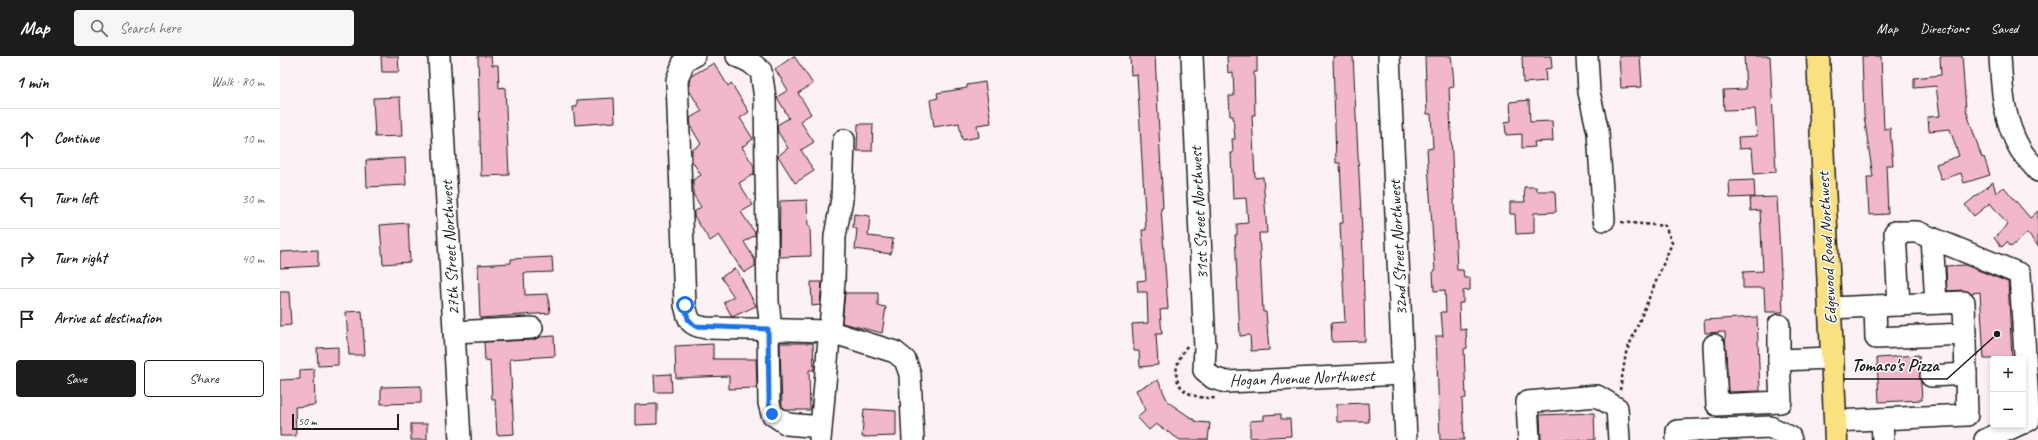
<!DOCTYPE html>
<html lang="en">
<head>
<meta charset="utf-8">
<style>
  body { margin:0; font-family:Caveat,sans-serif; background:#f6f6f6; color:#222 }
  .controls { position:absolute; right:12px; bottom:12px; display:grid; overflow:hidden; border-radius:4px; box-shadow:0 2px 6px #0003 }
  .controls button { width:36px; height:36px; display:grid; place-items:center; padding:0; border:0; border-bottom:1px solid #e0e0e0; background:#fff; color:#222; font:20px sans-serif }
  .scale { position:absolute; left:12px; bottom:10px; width:107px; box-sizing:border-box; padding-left:4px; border:2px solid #1c1c1c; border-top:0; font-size:11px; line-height:14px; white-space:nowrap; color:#1c1c1c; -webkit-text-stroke:3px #fff; paint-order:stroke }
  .stop { position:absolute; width:12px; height:12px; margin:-9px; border:3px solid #1a73e8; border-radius:50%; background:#fff }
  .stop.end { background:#1a73e8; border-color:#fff; box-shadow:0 1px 4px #0008 }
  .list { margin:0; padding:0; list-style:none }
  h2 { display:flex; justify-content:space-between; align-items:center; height:52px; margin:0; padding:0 16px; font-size:17px }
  h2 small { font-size:13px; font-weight:400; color:#767676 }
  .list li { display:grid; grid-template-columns:26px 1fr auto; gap:12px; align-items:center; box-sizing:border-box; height:60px; padding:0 16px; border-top:1px solid #e0e0e0 }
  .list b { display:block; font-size:15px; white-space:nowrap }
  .list em { font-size:13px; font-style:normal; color:#767676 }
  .actions { display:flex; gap:8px; padding:12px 16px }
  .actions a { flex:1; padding:9px 0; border:1px solid #1c1c1c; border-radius:4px; text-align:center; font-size:14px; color:#1c1c1c }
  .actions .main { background:#1c1c1c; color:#fff }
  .icon { flex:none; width:22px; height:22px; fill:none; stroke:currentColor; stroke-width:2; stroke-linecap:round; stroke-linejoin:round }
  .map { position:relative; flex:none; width:1758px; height:384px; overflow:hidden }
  header { display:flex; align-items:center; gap:24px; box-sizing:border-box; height:56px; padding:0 20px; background:#1c1c1c; color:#fff }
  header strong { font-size:19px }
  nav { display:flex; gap:22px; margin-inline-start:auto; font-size:14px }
  .search { width:280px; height:36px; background:#f6f6f6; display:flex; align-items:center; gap:10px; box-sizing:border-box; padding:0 14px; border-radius:4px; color:#767676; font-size:15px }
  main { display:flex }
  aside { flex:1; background:#fff }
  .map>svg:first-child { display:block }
  .building { fill:#f2b8c9; stroke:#1c1c1c }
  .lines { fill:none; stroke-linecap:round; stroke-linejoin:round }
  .minor-casing { stroke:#1c1c1c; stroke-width:24 }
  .major-casing { stroke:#1c1c1c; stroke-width:25 }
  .path { stroke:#1c1c1c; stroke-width:2.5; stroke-dasharray:3 3; stroke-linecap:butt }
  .minor { stroke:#fff; stroke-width:21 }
  .major { stroke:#f9e181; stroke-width:22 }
  .route { stroke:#1a73e8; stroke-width:5 }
  .labels { text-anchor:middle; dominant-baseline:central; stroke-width:3; stroke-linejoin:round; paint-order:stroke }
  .street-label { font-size:17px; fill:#1c1c1c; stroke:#fff }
  .leader { fill:none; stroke:#1c1c1c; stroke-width:1.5 }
  .callout-dot { fill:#1c1c1c; stroke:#fff; stroke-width:1.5 }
  .callout-label { font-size:18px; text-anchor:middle; font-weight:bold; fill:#1c1c1c; stroke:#fff; stroke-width:3; stroke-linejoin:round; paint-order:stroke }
</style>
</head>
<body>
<header>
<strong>Map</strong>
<div class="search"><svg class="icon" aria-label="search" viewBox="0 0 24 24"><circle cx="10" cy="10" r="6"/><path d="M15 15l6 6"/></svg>Search here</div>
<nav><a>Map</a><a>Directions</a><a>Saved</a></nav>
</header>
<main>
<aside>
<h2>1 min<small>Walk · 80 m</small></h2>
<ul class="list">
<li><svg class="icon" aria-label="ahead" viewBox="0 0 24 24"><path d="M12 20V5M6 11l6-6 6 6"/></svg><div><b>Continue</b></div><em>10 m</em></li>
<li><svg class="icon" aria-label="left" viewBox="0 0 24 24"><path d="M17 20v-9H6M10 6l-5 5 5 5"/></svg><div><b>Turn left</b></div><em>30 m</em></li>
<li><svg class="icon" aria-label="right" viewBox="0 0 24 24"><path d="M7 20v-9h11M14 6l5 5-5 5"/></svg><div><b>Turn right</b></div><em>40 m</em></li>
<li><svg class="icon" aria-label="arrive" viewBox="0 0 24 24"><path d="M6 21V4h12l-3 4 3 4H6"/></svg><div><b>Arrive at destination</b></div></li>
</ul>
<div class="actions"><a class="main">Save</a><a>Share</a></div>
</aside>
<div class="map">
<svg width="1758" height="384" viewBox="0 0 1758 384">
  <rect width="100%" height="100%" fill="#fcf1f4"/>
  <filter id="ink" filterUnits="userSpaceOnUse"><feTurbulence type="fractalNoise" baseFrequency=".025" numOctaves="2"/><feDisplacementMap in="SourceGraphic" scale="8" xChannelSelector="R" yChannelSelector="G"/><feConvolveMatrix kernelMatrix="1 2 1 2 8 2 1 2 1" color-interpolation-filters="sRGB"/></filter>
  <g filter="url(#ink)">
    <!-- building -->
    <g class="building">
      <path d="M101,0H118L119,16H102Z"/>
      <path d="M198,0H211L212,9H218L219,32L225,31L229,119L201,120Z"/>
      <path d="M514,0L533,28L518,37L531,58L520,65L534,86L521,94L534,115L515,127L498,100L508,92L498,76L497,69L509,62L497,41L508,34L495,13Z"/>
      <path d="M850,0H875L883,152H881L888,253L880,254L882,278H876L878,309L860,311L859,295H854L852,268L868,267L867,236H858L857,225L866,224L862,174H866L857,18L851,19Z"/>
      <path d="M947,0H977V16H974L975,59H972L975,122L983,121L987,177H979L983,256H986L989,294L971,295L970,279L960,280L955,179H957V168L968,167L966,142L953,143L951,97H953L952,83H955L953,60H950L949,40H954L953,16L948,17Z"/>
      <path d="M1053,0H1073L1083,197L1085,285L1052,286L1051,267L1065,266L1060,167H1063L1060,107H1056Z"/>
      <path d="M1145,0H1171L1173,16L1174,31L1169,32L1177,214H1183L1184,222H1190V234L1183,235V247H1179L1180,274L1186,273L1187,292L1184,293L1186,342L1182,343L1184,384H1160L1156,280H1163L1161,256H1166L1165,234L1154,235L1153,215H1155L1147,93L1153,92L1151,58H1147Z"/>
      <path d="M1242,0H1271L1272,12L1265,13L1266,25L1243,27Z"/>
      <path d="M1339,0H1360L1362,31L1341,32Z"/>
      <path d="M1464,0H1490L1496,116L1474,118L1472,92L1459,93L1458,81L1477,80L1475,53L1444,54L1443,34L1466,33Z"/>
      <path d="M1582,0H1601L1604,73L1610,72L1613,109H1606L1608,158L1589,159L1587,121H1593L1584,60Z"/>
      <path d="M1660,0H1682L1686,54L1702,102L1704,101L1710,119L1684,127L1681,117L1661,124L1656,108L1679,100L1670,73L1649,75L1648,61L1660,60L1656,30L1634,32V22L1661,19Z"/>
      <path d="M434,7L448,30L451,27L469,56L460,62L473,83L462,91L474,110V118L459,127L473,149L461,156L475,177V179L464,186L475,204V210L464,217L439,179L430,185L414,160V156L421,151L413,138V124L421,119L412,105V94L421,88L411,71L410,62L422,55L409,34V26L411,20Z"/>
      <path d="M705,26L711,67L697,69L699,81L682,84L679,67L654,71L650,44L658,42L657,37L687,32V29Z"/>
      <path d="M120,41L122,80L95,81L93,42Z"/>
      <path d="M334,42L335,66L295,69L293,51H297V44Z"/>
      <path d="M1249,44L1250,66L1272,65L1273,85L1254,86L1255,91L1242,92V78L1226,79L1225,66L1231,65L1230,46Z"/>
      <path d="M578,68H593L592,95H577Z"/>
      <path d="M125,102L126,129L87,131L86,104Z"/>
      <path d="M1474,124L1475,141L1450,142L1449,125Z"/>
      <path d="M1713,126L1716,137L1724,131L1750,162L1758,155V190L1747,177L1731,191L1727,186L1722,191L1714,182L1728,169L1710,147L1694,160L1685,149Z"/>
      <path d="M1244,131H1256L1257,135H1275L1276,156L1254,157V177L1236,178L1235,158H1230V146H1245Z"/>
      <path d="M1497,141L1503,256H1485L1484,232H1463V216L1483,215L1480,154L1471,155L1470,142Z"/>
      <path d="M527,144L528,170H530L531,200L499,201L500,145Z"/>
      <path d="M574,158L590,160L588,180L613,183L611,198L575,193L577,173L573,172Z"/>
      <path d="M128,167L130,206L103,208L100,169Z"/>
      <path d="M38,194V210L0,212V196Z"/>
      <path d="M272,201L273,216L244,217L245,239L268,238L270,257L200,262L198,209L231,207V203Z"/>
      <path d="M1685,209L1728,226L1732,303H1704L1700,236L1691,237L1683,234L1667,235L1666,210Z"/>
      <path d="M456,212L476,250L452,261L444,246L454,241L441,221Z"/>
      <path d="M531,226H542L540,249L532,250Z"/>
      <path d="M0,236H9L11,269L0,270Z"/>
      <path d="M565,237H598V250L606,251L602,277L562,267Z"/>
      <path d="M82,255L85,299H69L66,256Z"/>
      <path d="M1477,261L1480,335L1448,336L1445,276L1425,277L1424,264Z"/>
      <path d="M274,280L275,300L230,303L234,378L217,379L215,343H212L210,304L205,305L204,286L253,284L260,281Z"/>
      <path d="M500,287H533L534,314H529L530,354H507L502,351Z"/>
      <path d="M433,288V303H476L477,332L449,333V320L396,322L395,290Z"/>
      <path d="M58,291V309L38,310L37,292Z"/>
      <path d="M1639,299L1642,344L1599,346L1597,302Z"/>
      <path d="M34,313L35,349L15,351L16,380H0V324L20,323V314Z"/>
      <path d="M391,318L392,336H375L374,319Z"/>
      <path d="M878,324L888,346L917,366L930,367L928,384H900L876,368L869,374L857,361L865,354L856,334Z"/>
      <path d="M141,330V347L101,348V331Z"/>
      <path d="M1088,347L1089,366H1057V348Z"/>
      <path d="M377,348V368L355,369V349Z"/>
      <path d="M584,353L616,355V380L582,381Z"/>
      <path d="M1314,357L1315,384H1261L1260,359Z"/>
      <path d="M1001,358V363H1010L1011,380L970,382V365L984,364V359Z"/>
      <rect x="131" y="368" width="16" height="16"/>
    </g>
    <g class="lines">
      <!-- minor casing -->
      <g class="minor-casing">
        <g id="minor">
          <path d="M159,0L180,384"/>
          <path d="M414,0L404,5L397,24L405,249C409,265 409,269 426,272L548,275L615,296L625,304L630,318L633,384"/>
          <path d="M457,0L470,6L481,15L485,42L488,246L491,273"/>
          <path d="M912,0L925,292L924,314L933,322L946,326L1124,318"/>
          <path d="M1109,0L1126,384"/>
          <path d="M1307,0L1309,36L1318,76L1324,164"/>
          <path d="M1720,0C1722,33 1723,64 1740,93C1745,101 1752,108 1758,115"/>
          <path d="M1652,182L1656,247"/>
          <path d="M1619,249L1615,176H1637L1740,218L1749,364L1743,367"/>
          <path d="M1595,250L1596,282L1685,278"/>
          <path d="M1550,252L1684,246L1687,359L1555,365"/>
          <path d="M1499,269V304"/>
          <path d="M488,273L489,347L492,358L507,368L541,371"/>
          <path d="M174,276L252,272"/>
          <path d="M1434,289L1437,349L1501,346L1499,304L1552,302"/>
          <path d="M1651,320L1686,318"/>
          <path d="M1602,363L1603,384"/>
          <path d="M540,384L554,226L555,180L562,143L564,84"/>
          <path d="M1249,384L1247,346L1317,340L1337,352L1339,384"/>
          <path d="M1397,384V375L1490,371L1510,381L1511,384"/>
          <path d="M1705,384L1738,369"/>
        </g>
      </g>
      <!-- major casing -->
      <g class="major-casing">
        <path id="major" d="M1538,0L1556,384"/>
      </g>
      <!-- path -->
      <g class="path">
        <path d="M907,290C884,322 900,344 937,342"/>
        <path d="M1340,334L1346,297L1392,187L1385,170L1340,166"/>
      </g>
      <!-- minor -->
      <use href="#minor" class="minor"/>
      <!-- major -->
      <use href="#major" class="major"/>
    </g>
  </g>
  <g class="lines" filter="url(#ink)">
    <!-- route -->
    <path class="route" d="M405,249L408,263L415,270L488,273L489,347L492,358"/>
  </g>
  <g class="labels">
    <!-- street labels -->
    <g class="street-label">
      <text transform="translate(919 157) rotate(-93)">31st Street Northwest</text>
      <text transform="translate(170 192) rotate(-93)">27th Street Northwest</text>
      <text transform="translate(1118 192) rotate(-93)">32nd Street Northwest</text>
      <text transform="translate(1547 192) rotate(-93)">Edgewood Road Northwest</text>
      <text transform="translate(1022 322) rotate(-2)">Hogan Avenue Northwest</text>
    </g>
  </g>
  <!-- callouts -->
  <path class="leader" d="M1717 278L1667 323H1564"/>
  <circle class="callout-dot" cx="1717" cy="278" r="4"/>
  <g class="callout-label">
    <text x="1615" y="315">Tomaso's Pizza</text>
  </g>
</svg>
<div class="controls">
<button>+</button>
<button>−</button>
</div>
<div class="scale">50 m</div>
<div class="stop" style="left:405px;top:249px"></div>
<div class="stop end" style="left:492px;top:358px"></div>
</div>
</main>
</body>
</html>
